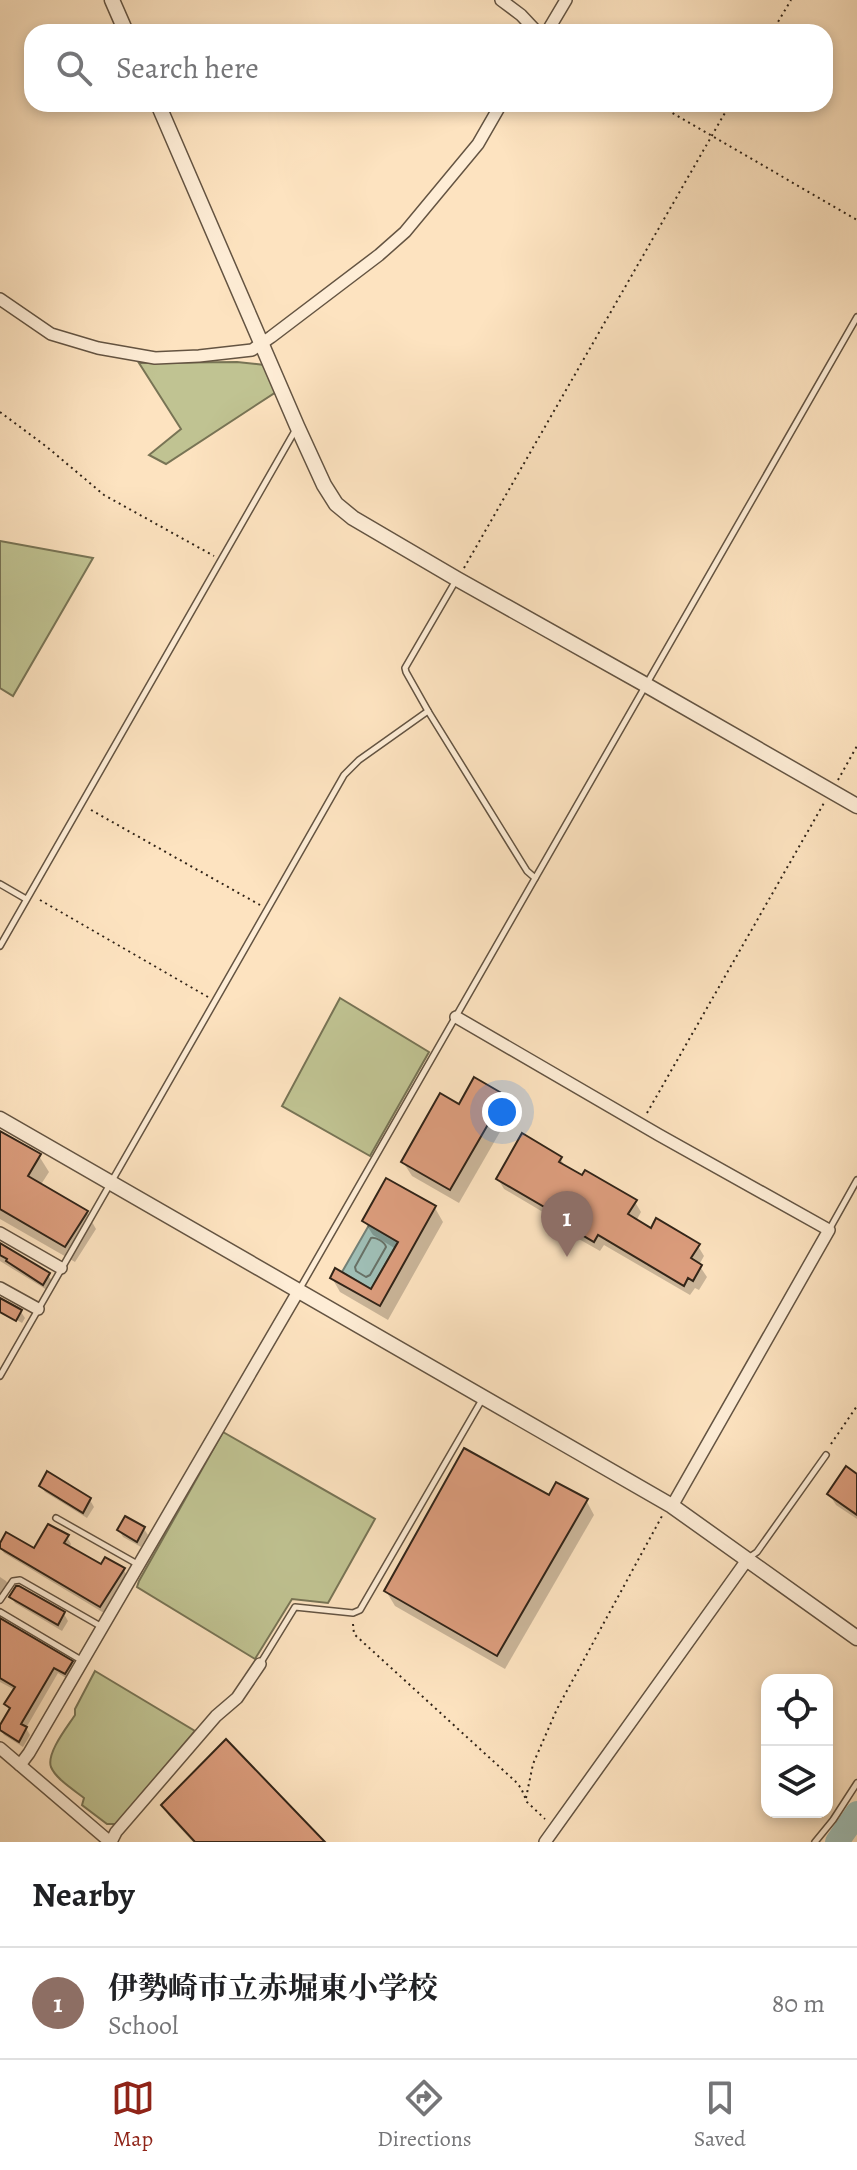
<!DOCTYPE html>
<html lang="en">
<head>
<meta charset="utf-8">
<style>
  body { margin:0; font-family:Alegreya,"Noto Serif JP",serif; background:#f2f2f2; color:#202124 }
  .controls { position:absolute; right:24px; bottom:24px; display:grid; overflow:hidden; border-radius:16px; box-shadow:0 4px 12px #0003 }
  .controls button { width:72px; height:72px; display:grid; place-items:center; padding:0; border:0; border-bottom:2px solid #e0e0e0; background:#fff; color:#202124; font:40px sans-serif }
  .you { position:absolute; left:502px; top:1112px; width:28px; height:28px; margin:-20px; border:6px solid #fff; border-radius:50%; background:#1a73e8; box-shadow:0 0 0 12px #1a73e833 }
  .badge { display:grid; place-items:center; width:52px; height:52px; border-radius:50%; background:#8f2418; color:#fff; font-size:26px; font-weight:700 }
  .pin { position:absolute; translate:-50% -66px; filter:drop-shadow(0 2px 4px #0008) }
  .pin::after { content:''; position:absolute; top:42px; width:28px; height:24px; background:inherit; clip-path:polygon(0 0,100% 0,50% 100%) }
  .list { margin:0; padding:0; list-style:none }
  h2 { display:flex; justify-content:space-between; align-items:center; height:104px; margin:0; padding:0 32px; font-size:34px }
  h2 small { font-size:26px; font-weight:400; color:#757577 }
  .list li { display:grid; grid-template-columns:52px 1fr auto; gap:24px; align-items:center; box-sizing:border-box; height:112px; padding:0 32px; border-top:2px solid #e0e0e0 }
  .list b { display:block; font-size:30px; white-space:nowrap }
  .list p { margin:0; font-size:26px; white-space:nowrap; color:#757577 }
  .list em { font-size:26px; font-style:normal; color:#757577 }
  .icon { flex:none; width:44px; height:44px; fill:none; stroke:currentColor; stroke-width:2; stroke-linecap:round; stroke-linejoin:round }
  .map { position:relative; flex:none; width:857px; height:1842px; overflow:hidden }
  .search { position:absolute; background:#fff; box-shadow:0 4px 12px #0003; left:24px; right:24px; top:24px; height:88px; display:flex; align-items:center; gap:20px; box-sizing:border-box; padding:0 28px; border-radius:24px; color:#757577; font-size:30px }
  .sheet { height:216px; background:#fff }
  nav { display:flex; justify-content:space-around; align-items:center; box-sizing:border-box; height:112px; border-top:2px solid #e0e0e0; background:#fff; font-size:22px; color:#757577 }
  nav a { display:grid; justify-items:center; gap:4px }
  nav .on { color:#8f2418 }
  .map>svg:first-child { display:block }
  .green { fill:#c0c392; stroke:#787455; stroke-width:2 }
  .water { fill:#9fbeb5; stroke:#738076; stroke-width:2 }
  .shadow { fill:#0003 }
  .lines { fill:none; stroke-linecap:round; stroke-linejoin:round }
  .shore { stroke:#687166; stroke-width:2 }
  .river { stroke:#9fbeb5; stroke-width:24 }
  .building { fill:#dc9d7d; stroke:#312418; stroke-width:2 }
  .service-casing { stroke:#645442; stroke-width:8 }
  .minor-casing { stroke:#645442; stroke-width:14 }
  .tertiary-casing { stroke:#645442; stroke-width:17 }
  .path { stroke:#312418; stroke-width:2; stroke-dasharray:2 4; stroke-linecap:butt }
  .service { stroke:#feedd6; stroke-width:5 }
  .minor { stroke:#feedd6; stroke-width:11 }
  .tertiary { stroke:#feedd6; stroke-width:14 }
</style>
</head>
<body>
<div class="map">
<svg width="857" height="1842" viewBox="0 0 857 1842">
  <rect width="100%" height="100%" fill="#fde3c0"/>
  <filter id="stains"><feTurbulence type="fractalNoise" baseFrequency=".0025" numOctaves="4"/><feColorMatrix values="0 0 0 0 .2 0 0 0 0 .09 0 0 0 0 .02 0 0 0 .5 -.17"/></filter>
  <radialGradient id="worn" r=".72"><stop offset=".6" stop-color="#630" stop-opacity="0"/><stop offset="1" stop-color="#630" stop-opacity=".3"/></radialGradient>
  <!-- green -->
  <g class="green">
    <path d="M237,362L265,365L276,392L166,464L149,455L181,429L139,363Z"/>
    <path d="M0,541L93,558L13,696L0,688Z"/>
    <path d="M340,998L429,1052L370,1156L282,1106Z"/>
    <path d="M223,1432L375,1519L328,1603L292,1599L255,1659L137,1587L139,1581Z"/>
    <path d="M95,1671L195,1731L116,1824H107L82,1805L84,1798C74,1790 56,1779 51,1767C46,1753 68,1726 75,1715V1709Z"/>
  </g>
  <!-- water -->
  <path class="water" d="M369,1225L398,1242L371,1289L342,1272Z"/>
  <!-- shadow -->
  <g class="shadow">
    <path d="M503,1096L512,1111L459,1203L412,1176L403,1162L460,1106Z"/>
    <path d="M0,1133L39,1156L49,1172L40,1186L87,1213L96,1229L75,1262L0,1219Z"/>
    <path d="M560,1158L566,1168L635,1202L641,1212L636,1221L651,1230L698,1246L704,1256L699,1265L707,1277L699,1290L695,1288L690,1295L604,1245L600,1251L563,1230L558,1221L504,1189L498,1179Z"/>
    <path d="M435,1208L443,1222L388,1320L340,1292L332,1278L372,1292L396,1249L373,1235L364,1221Z"/>
    <path d="M0,1245L48,1275L52,1281L47,1290L0,1261Z"/>
    <path d="M0,1300L21,1312L25,1318L22,1323L0,1310Z"/>
    <path d="M857,1476V1519L836,1505L829,1494Z"/>
    <path d="M41,1486L90,1500L94,1507L87,1518L45,1492Z"/>
    <path d="M549,1498L586,1500L594,1515L505,1669L395,1606L386,1591Z"/>
    <path d="M144,1529L148,1535L141,1547L123,1537L119,1530Z"/>
    <path d="M67,1537L71,1544L69,1548L101,1567L124,1570L127,1577L104,1613L4,1553L0,1547L35,1551Z"/>
    <path d="M0,1577L6,1581L10,1587L0,1597Z"/>
    <path d="M18,1588L64,1614L68,1621L62,1631L15,1603L11,1597Z"/>
    <path d="M0,1621L71,1663L75,1670L69,1680L58,1673L26,1728L30,1735L23,1747L4,1735L0,1729L10,1711L6,1704L15,1690L0,1682Z"/>
    <path d="M163,1806L322,1842H193L169,1816Z"/>
  </g>
  <g class="lines">
    <!-- shore -->
    <path class="shore" d="M371,1238C376,1237 385,1242 386,1247L370,1275L366,1277L356,1271L355,1267Z"/>
    <!-- river -->
    <path class="river" d="M837,1842L857,1813"/>
  </g>
  <!-- building -->
  <g class="building">
    <path d="M474,1077L505,1095L450,1190L401,1162L440,1093L459,1104Z"/>
    <path d="M0,1131L41,1154L28,1176L88,1211L65,1247L0,1209Z"/>
    <path d="M522,1133L562,1157L559,1162L582,1175L585,1170L637,1200L628,1214L651,1228L656,1218L700,1244L691,1258L702,1265L693,1281L688,1278L684,1286L598,1235L594,1242L555,1219L558,1215L496,1179Z"/>
    <path d="M386,1178L436,1206L380,1306L330,1278L335,1268L371,1289L398,1242L362,1221Z"/>
    <path d="M0,1243L50,1273L43,1285L6,1261L7,1259L0,1255Z"/>
    <path d="M0,1298L22,1310L16,1321L0,1312Z"/>
    <path d="M464,1448L549,1495L556,1482L588,1499L497,1656L384,1591Z"/>
    <path d="M846,1466L857,1474V1515L827,1494Z"/>
    <path d="M47,1471L91,1498L83,1513L39,1486Z"/>
    <path d="M125,1516L145,1527L137,1542L117,1530Z"/>
    <path d="M48,1524L69,1535L64,1543L101,1564L105,1557L125,1568L100,1607L0,1548V1543L6,1532L34,1548Z"/>
    <path d="M16,1586H19L65,1612L58,1625L9,1597Z"/>
    <path d="M0,1618L73,1661L65,1674L54,1668L21,1724L27,1727L19,1742L0,1730V1725L10,1708L4,1704L15,1687L0,1678Z"/>
    <path d="M226,1739L325,1842H195L161,1805Z"/>
  </g>
  <g class="lines">
    <!-- service casing -->
    <g class="service-casing">
      <g id="service">
        <path d="M455,582L405,668L406,672L428,711L527,871L535,878"/>
        <path d="M0,884L26,899"/>
        <path d="M0,946L296,429"/>
        <path d="M829,1230L857,1180"/>
        <path d="M299,1290L857,317"/>
        <path d="M0,1376C115,1175 230,976 344,775L359,760L428,711"/>
        <path d="M56,1518L139,1565"/>
        <path d="M747,1559L757,1552L826,1455"/>
        <path d="M0,1600L13,1581L20,1580L102,1627"/>
        <path d="M0,1612L81,1660"/>
        <path d="M260,1664L295,1607L353,1613L360,1610L483,1398"/>
        <path d="M815,1842L833,1820L857,1783"/>
      </g>
    </g>
    <!-- minor casing -->
    <g class="minor-casing">
      <g id="minor">
        <path d="M501,0L521,15L537,32"/>
        <path d="M547,32L566,0"/>
        <path d="M0,299L51,334L98,348L155,358L199,356L252,350L271,337L379,255L405,232L478,144L501,104"/>
        <path d="M456,1017L659,1135L829,1230L672,1506"/>
        <path d="M0,1233L61,1268"/>
        <path d="M0,1288L38,1309"/>
        <path d="M0,1748L110,1842"/>
        <path d="M20,1765L29,1753L299,1290"/>
        <path d="M111,1842L116,1832L216,1716L237,1698L260,1664"/>
        <path d="M545,1842L747,1560"/>
      </g>
    </g>
    <!-- tertiary casing -->
    <g class="tertiary-casing">
      <g id="tertiary">
        <path d="M112,0L126,32"/>
        <path d="M158,104L297,426L324,485L336,504L353,518L457,579L646,685L857,806"/>
        <path d="M0,1119L672,1506L857,1638"/>
      </g>
    </g>
    <!-- path -->
    <g class="path">
      <path d="M772,32L791,0"/>
      <path d="M657,104L857,220"/>
      <path d="M0,412L47,447L104,495L214,556"/>
      <path d="M464,568L730,104"/>
      <path d="M838,780L857,746"/>
      <path d="M91,810L260,905"/>
      <path d="M40,900L208,997"/>
      <path d="M647,1113L824,803"/>
      <path d="M831,1444L857,1406"/>
      <path d="M353,1624L354,1634L515,1781L521,1788L527,1802L545,1819"/>
      <path d="M526,1798L533,1764L557,1709L662,1516"/>
    </g>
    <!-- service -->
    <use href="#service" class="service"/>
    <!-- minor -->
    <use href="#minor" class="minor"/>
    <!-- tertiary -->
    <use href="#tertiary" class="tertiary"/>
  </g>
  <rect width="100%" height="100%" filter="url(#stains)"/>
  <rect width="100%" height="100%" fill="url(#worn)"/>
</svg>
<div class="controls">
<button><svg class="icon" aria-label="locate" viewBox="0 0 24 24"><circle cx="12" cy="12" r="6"/><path d="M12 2v4M12 18v4M2 12h4M18 12h4"/></svg></button>
<button><svg class="icon" aria-label="layers" viewBox="0 0 24 24"><path d="M12 4l9 5-9 5-9-5zM3 14l9 5 9-5"/></svg></button>
</div>
<div class="you"></div>
<div class="pin badge" style="left:567px;top:1257px;background:#8d6e63">1</div>
<div class="search"><svg class="icon" aria-label="search" viewBox="0 0 24 24"><circle cx="10" cy="10" r="6"/><path d="M15 15l6 6"/></svg>Search here</div>
</div>
<section class="sheet">
<h2>Nearby<small></small></h2>
<ul class="list">
<li><span class="badge" style="background:#8d6e63">1</span><div><b>伊勢崎市立赤堀東小学校</b><p>School</p></div><em>80 m</em></li>
</ul>
</section>
<nav>
<a class="on"><svg class="icon" aria-label="map" viewBox="0 0 24 24"><path d="M3 6l6-2 6 2 6-2v14l-6 2-6-2-6 2zM9 4v14M15 6v14"/></svg>Map</a>
<a><svg class="icon" aria-label="directions" viewBox="0 0 24 24"><path d="M12 3l9 9-9 9-9-9zM9 14v-3h6M13 9l2 2-2 2"/></svg>Directions</a>
<a><svg class="icon" aria-label="saved" viewBox="0 0 24 24"><path d="M7 4h10v16l-5-4-5 4z"/></svg>Saved</a>
</nav>
</body>
</html>
